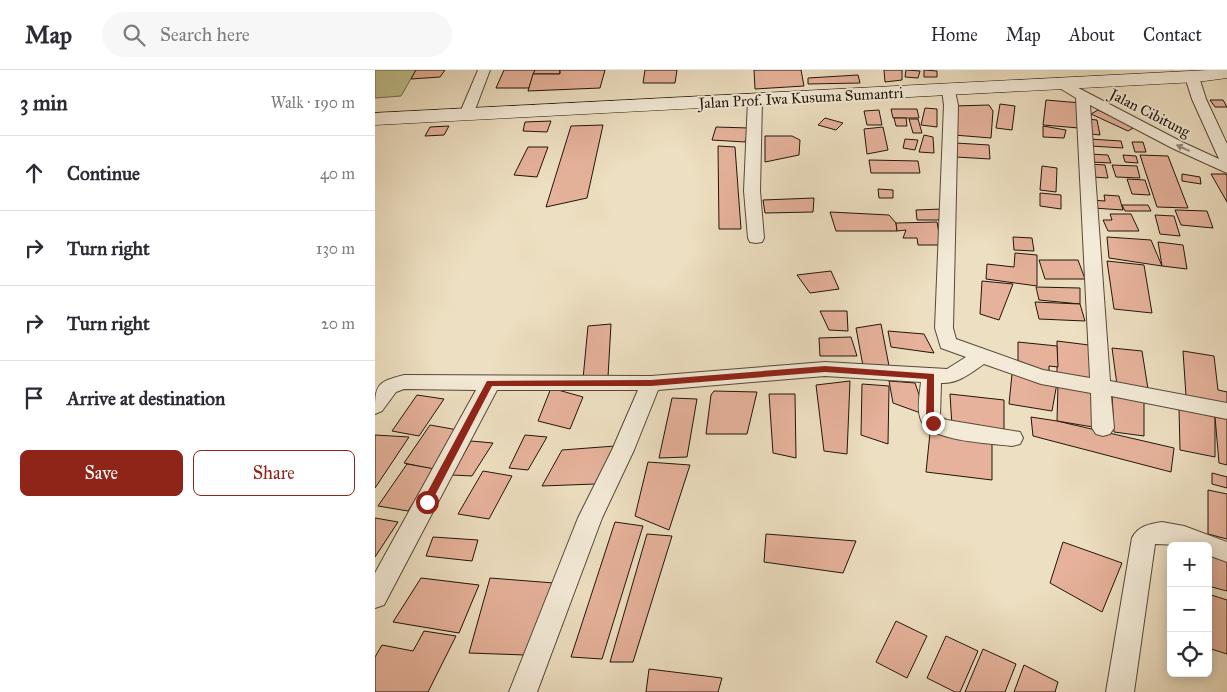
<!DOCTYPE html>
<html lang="en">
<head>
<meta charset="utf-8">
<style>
  body { margin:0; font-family:"IM FELL Great Primer",serif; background:#f7f7f7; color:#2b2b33 }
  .controls { position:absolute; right:15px; bottom:15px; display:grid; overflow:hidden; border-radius:8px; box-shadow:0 2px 12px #0003 }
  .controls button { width:45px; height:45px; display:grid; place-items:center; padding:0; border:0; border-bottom:1px solid #e1e1e2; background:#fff; color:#2b2b33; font:25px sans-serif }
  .stop { position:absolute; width:15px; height:15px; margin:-11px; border:4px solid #8f2418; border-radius:50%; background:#fff }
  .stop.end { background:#8f2418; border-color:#fff; box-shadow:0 1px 5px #0008 }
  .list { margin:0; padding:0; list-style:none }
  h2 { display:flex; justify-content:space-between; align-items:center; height:65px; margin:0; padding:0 20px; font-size:21px }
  h2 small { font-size:16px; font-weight:400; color:#7c7c81 }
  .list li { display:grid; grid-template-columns:32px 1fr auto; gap:15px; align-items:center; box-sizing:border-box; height:75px; padding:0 20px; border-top:1px solid #e1e1e2 }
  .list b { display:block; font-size:19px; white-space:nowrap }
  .list em { font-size:16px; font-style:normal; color:#7c7c81 }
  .actions { display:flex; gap:10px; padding:15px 20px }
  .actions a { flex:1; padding:11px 0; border:1px solid #8f2418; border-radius:8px; text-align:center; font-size:18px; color:#8f2418 }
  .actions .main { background:#8f2418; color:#fff }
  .icon { flex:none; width:28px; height:28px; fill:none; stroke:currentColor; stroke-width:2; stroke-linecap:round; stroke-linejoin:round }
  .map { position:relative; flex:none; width:852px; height:622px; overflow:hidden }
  header { display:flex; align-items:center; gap:30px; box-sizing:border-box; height:70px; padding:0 25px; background:#fff; border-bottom:1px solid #e1e1e2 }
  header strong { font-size:24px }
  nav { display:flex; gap:28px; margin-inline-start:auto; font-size:18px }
  .search { width:350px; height:45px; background:#f7f7f7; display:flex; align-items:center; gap:12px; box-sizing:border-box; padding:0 18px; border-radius:28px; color:#7c7c81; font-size:19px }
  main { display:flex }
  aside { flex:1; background:#fff }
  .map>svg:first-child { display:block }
  .green { fill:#c0c08d; stroke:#716a4c }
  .building { fill:#e6b29b; stroke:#22150a }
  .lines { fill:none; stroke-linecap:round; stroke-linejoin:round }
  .street-casing { stroke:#554838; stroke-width:2 }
  .secondary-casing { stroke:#22150a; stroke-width:1 }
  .street { fill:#f3ead7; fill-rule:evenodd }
  .secondary { fill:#f3ead7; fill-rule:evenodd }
  .oneway { fill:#958a7b }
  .route { fill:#8f2418 }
  .labels { text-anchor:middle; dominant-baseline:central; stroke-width:4; stroke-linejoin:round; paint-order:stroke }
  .far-street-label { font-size:15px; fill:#22150a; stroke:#f3ead7 }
</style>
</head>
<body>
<header>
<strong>Map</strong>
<div class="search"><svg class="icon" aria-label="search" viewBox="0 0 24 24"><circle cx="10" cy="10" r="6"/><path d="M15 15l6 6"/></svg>Search here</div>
<nav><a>Home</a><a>Map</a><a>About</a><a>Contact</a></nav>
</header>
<main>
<aside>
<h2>3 min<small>Walk · 190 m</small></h2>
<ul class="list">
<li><svg class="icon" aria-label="ahead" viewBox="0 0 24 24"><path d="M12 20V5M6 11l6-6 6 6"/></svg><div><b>Continue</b></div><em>40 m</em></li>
<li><svg class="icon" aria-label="right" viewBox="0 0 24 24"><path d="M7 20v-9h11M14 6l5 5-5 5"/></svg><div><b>Turn right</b></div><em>130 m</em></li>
<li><svg class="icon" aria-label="right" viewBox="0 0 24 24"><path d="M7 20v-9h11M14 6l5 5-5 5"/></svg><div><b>Turn right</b></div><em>20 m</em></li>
<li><svg class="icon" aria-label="arrive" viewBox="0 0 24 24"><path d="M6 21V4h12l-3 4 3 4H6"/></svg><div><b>Arrive at destination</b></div></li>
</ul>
<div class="actions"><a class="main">Save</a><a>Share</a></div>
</aside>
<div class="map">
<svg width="852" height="622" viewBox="0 0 852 622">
  <rect width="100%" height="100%" fill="#eddfc1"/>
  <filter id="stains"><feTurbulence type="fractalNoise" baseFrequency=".004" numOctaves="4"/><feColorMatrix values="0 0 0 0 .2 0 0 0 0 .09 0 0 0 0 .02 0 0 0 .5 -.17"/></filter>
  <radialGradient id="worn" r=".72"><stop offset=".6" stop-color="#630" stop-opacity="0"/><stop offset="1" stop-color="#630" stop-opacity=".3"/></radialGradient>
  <!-- green -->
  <path class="green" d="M0,0H41L26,26L0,28Z"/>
  <!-- building -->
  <g class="building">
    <path d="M41,0H70L65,7L36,9Z"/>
    <path d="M129,0H160L154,18H121Z"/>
    <path d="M160,0H185V4H158Z"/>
    <path d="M185,0H230L225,18L153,21L158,4H185Z"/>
    <path d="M270,0H302L300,13H268Z"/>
    <path d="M379,0H426L429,16L380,19Z"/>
    <path d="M509,0H527V10L510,12Z"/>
    <path d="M531,0L545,1L543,8L530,7Z"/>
    <path d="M549,0L562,1V7H549Z"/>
    <path d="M483,5L485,13L433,14V8Z"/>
    <path d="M671,30L706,33L704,58L668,55Z"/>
    <path d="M835,30H848L852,37H840Z"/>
    <path d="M625,34L640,36L637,60L621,58Z"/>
    <path d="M614,35L618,41L616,68L579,65L578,36Z"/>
    <path d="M550,38L562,39V57L546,55Z"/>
    <path d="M516,39H542L544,48H518Z"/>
    <path d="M504,40L507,55H492L489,41Z"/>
    <path d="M723,40L760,57L753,61L716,44Z"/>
    <path d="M450,48L468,53L461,60L443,55Z"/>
    <path d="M519,48H531L532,56H521Z"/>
    <path d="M534,49H543L547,63H538Z"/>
    <path d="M712,49L722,50L725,65L716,64Z"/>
    <path d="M176,51L172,62L148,61L150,52Z"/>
    <path d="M228,55L212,128L171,137L196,56Z"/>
    <path d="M74,56L69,65L50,66L55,57Z"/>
    <path d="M668,56L691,60L689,68L668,67Z"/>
    <path d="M341,57L374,58L370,72L337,70Z"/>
    <path d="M508,57L513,80L492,84L489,59Z"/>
    <path d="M549,65L558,67L559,83L544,82Z"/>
    <path d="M390,66H417L425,70L424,85L390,92Z"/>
    <path d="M530,69L543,70L540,80L528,78Z"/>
    <path d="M714,69L746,71L748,78L716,76Z"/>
    <path d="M757,72H768L771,82H760Z"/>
    <path d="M580,73L614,75L615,89L581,87Z"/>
    <path d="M343,76L360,77L366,159H344Z"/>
    <path d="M153,77H173L162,107L139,105Z"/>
    <path d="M714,84L733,85L736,93L716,92Z"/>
    <path d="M748,85L761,86L763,93L750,92Z"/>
    <path d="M765,85L793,86L813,138L782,137Z"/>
    <path d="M494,90L543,91L545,103H496Z"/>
    <path d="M714,94L730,95L733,108L717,107Z"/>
    <path d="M737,95L762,96L765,108L741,107Z"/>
    <path d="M667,96L682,98L681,122L665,120Z"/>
    <path d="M807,104L825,107L826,114L807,111Z"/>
    <path d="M836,104H851L852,106V132Z"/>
    <path d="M752,109L770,110L775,125L757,124Z"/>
    <path d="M503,119L518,120V128H504Z"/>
    <path d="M665,123L686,125V139L665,136Z"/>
    <path d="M729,125L744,126L748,140L718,138L716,130L730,131Z"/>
    <path d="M439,128L438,142L390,143L388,130Z"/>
    <path d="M747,135H773L776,141H750Z"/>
    <path d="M567,139L566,150H542L541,140Z"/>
    <path d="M800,140L832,141L838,158L806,155Z"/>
    <path d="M455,142L514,145L521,153L522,161H461Z"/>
    <path d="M735,144H756L764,161H733L728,150H737Z"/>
    <path d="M780,145L799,146L805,166L785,164Z"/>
    <path d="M562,152L566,175H543L542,168H528L531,160L522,161L521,153Z"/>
    <path d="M638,167L657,168L659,181L639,180Z"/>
    <path d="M732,167L776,170L787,196L734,188Z"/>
    <path d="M783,172L808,175L812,199L787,196Z"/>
    <path d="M640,183L662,185V216L611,209L612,194L639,197Z"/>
    <path d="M664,190H703L710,209H670Z"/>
    <path d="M732,191L769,195L777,243L739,239Z"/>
    <path d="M456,201L464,219L435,223L422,205Z"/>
    <path d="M607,211L638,214L624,250L605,244Z"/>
    <path d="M661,217L705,218V234L664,230Z"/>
    <path d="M660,232L705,234L710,251L664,249Z"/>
    <path d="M445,241H472L473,261L454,260Z"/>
    <path d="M236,254L233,307L208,309L213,256Z"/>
    <path d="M506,254L514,296H488L481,258Z"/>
    <path d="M513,261L549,264L559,283L516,277Z"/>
    <path d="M476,267L482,286H445L444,268Z"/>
    <path d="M682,271L714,275L716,308L682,303Z"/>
    <path d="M643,272L682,276L683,297L674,296V301L643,297Z"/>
    <path d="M737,278L767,281L773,319L742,315Z"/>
    <path d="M808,281L839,286L843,320L852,322V334L811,326Z"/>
    <path d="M637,304L682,313L677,341L634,334Z"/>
    <path d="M475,311L472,384L449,381L441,315Z"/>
    <path d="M514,311L540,313L551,345L518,333Z"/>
    <path d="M487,314L514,316L513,374L486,365Z"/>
    <path d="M683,314L723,320L724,358L682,351Z"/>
    <path d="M176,318L208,327L195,359L163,351Z"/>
    <path d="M339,321L382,322L372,364H331L336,325Z"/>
    <path d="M394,324H420L421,388L398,383Z"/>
    <path d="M575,324L629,330V362L577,356Z"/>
    <path d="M737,324L769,329V366L739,362Z"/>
    <path d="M42,325L69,329L44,366L17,361Z"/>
    <path d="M297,328L322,329L312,387L284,388Z"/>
    <path d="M804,338L840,347V387L805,380Z"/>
    <path d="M656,347L682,351L799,378L796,402L658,366Z"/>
    <path d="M840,347L852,349V395L844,393Z"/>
    <path d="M55,355L83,360L57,399L29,393Z"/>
    <path d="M555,363L617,369V410L551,402Z"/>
    <path d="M0,365L34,367L0,418Z"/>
    <path d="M150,365L172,367L153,400L134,398Z"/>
    <path d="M96,371L118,373L97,406L77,405Z"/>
    <path d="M240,376L220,414L167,416L187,380Z"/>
    <path d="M273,392L315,395L294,460L260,446Z"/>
    <path d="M32,394L60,399L33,441L3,436Z"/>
    <path d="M108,401L137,406L114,449L83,444Z"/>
    <path d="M837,403L852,407V418L837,414Z"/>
    <path d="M833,420L852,424V469L833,464Z"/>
    <path d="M0,448L23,452L0,487Z"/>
    <path d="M240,452L268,456L227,589L196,587Z"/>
    <path d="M272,464L297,466L258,592H235Z"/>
    <path d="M391,464L481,471L468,503L389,492Z"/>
    <path d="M58,467L103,470L97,491L51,486Z"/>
    <path d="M688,472L747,493L727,542L675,513Z"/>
    <path d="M833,482L852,486V521L833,516Z"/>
    <path d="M46,508L104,515L84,563L18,552Z"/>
    <path d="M115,508L179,513L150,585L94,583Z"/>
    <path d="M833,524L852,530V584L833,578Z"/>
    <path d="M521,551L552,566L532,608L501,592Z"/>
    <path d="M49,561L81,566L53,622H0V587L7,575L38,581Z"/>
    <path d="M571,566L603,581L585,622H580L552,608Z"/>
    <path d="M608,579L641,594L630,622H590Z"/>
    <path d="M649,595L683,612L680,622H639Z"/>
    <path d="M274,599L347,608L343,622H271Z"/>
  </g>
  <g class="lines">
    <!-- street casing -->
    <g class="street-casing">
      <g id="street">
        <path d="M103,0H115L98,45L91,49L86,48L84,45Z"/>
        <path d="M817,3L824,7L831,29L852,74V103L797,78L715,35L735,311L852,333V349L736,326L739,358L735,364L728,366L721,364L717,358L716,323L666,314L609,294C596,303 583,314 566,313L565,347L572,350L645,362L648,368L645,374L637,376C616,373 550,372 545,347C542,337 545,322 546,312L450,306L283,320L259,380L227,448L162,622H134L203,448L237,380L263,320H122L9,535L0,538V503L101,320L29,319L21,322L7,341L0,344C0,315 1,312 29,305L276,306L450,292L572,299L591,287L566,278L560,258L569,35L567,20L569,17H579L583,35L578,258L581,269L668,300L715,308L701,28L678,14L680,11H690L807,72L844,89L817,29L810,7Z"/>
        <path d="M380,26L387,30L385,121L389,168L387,172L381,173L375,172L373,168L369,121L373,30Z"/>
        <path d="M787,452L809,456L852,472V492L833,485V476L780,474L759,622H731L757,468C763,456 774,454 787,452Z"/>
      </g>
    </g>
    <!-- secondary casing -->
    <g class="secondary-casing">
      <path id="secondary" d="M834,0H852V8L822,12L0,55V43Z"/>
    </g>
    <!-- street -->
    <use href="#street" class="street"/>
    <!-- secondary -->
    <use href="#secondary" class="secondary"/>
  </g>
  <!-- one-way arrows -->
  <defs><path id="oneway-solid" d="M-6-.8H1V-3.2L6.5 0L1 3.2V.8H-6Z" transform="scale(1.25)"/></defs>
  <use class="oneway" href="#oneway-solid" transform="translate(808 78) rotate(-155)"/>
  <!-- route -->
  <path class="route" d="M450,296L559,304V347L563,353L558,356L555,355L551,347L552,309L450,302L276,316H117L55,435H49L47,432L112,311L276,310Z"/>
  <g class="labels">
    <!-- far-street labels -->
    <g class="far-street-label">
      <text transform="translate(426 28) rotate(-3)">Jalan Prof. Iwa Kusuma Sumantri</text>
      <text transform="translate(775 43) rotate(27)">Jalan Cibitung</text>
    </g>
  </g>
  <rect width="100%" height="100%" filter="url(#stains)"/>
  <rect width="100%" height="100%" fill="url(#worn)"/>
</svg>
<div class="controls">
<button>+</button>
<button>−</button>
<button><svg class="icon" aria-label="locate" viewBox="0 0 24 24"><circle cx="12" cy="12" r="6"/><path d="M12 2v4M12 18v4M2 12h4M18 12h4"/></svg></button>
</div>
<div class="stop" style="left:52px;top:432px"></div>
<div class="stop end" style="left:558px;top:353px"></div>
</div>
</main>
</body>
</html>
